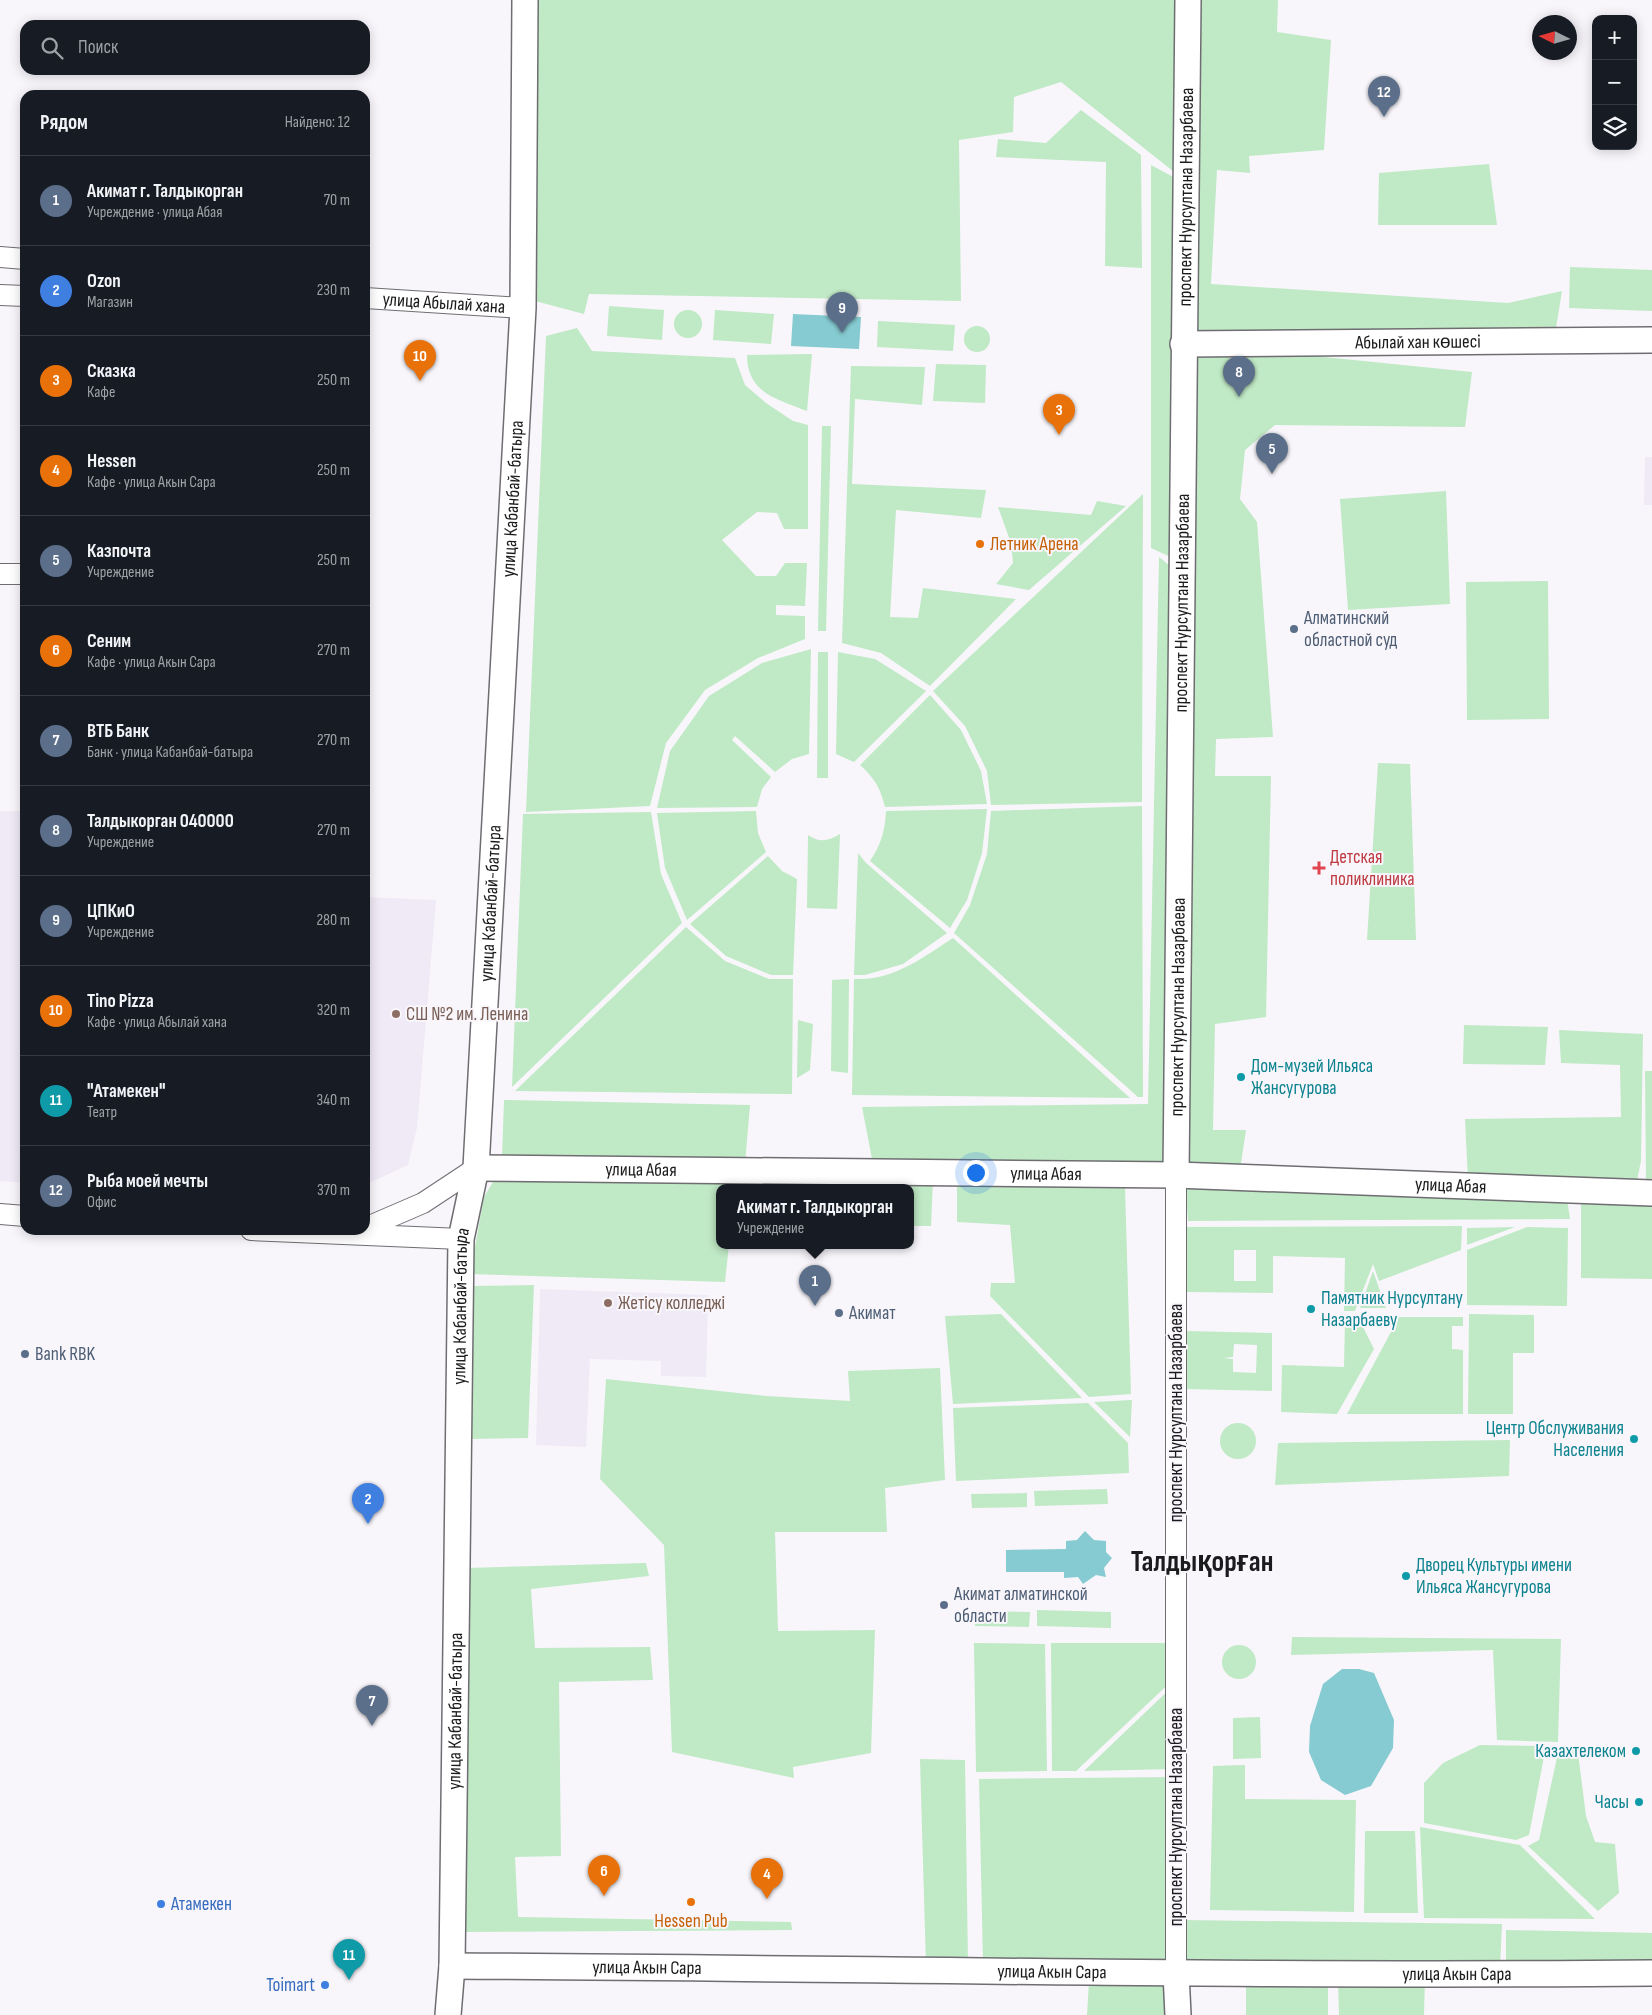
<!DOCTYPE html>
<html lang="ru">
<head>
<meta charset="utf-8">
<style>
  body { margin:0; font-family:"Sofia Sans Condensed",sans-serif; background:#242831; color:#f1f3f6 }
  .controls { position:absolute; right:15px; top:15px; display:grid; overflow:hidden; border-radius:10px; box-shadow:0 2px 12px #0003 }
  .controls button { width:45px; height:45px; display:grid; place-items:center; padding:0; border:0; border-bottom:1px solid #363941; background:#171b24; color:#f1f3f6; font:25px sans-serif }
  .compass { position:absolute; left:1532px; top:15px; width:45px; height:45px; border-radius:50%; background:#171b24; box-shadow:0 2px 12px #0003; rotate:275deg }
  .you { position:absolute; left:975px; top:1172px; width:18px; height:18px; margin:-12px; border:4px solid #fff; border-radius:50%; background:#1a73e8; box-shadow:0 0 0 8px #1a73e833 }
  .badge { display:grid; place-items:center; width:32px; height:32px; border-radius:50%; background:#b45309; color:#fff; font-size:16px; font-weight:700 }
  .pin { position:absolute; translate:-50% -41px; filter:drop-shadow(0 1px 2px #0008) }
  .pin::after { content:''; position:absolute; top:26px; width:18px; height:15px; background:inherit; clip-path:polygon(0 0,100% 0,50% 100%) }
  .popup { position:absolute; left:716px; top:1184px; width:198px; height:65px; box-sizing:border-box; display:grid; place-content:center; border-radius:10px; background:#171b24; filter:drop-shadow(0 1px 4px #0005); font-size:16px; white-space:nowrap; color:#9ea1a6 }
  .popup b { font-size:19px; color:#f1f3f6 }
  .popup::after { content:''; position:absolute; left:50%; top:100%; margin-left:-10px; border:10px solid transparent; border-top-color:#171b24 }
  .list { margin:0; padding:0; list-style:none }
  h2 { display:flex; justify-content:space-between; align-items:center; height:65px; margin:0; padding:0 20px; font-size:21px }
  h2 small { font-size:16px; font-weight:400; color:#9ea1a6 }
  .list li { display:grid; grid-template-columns:32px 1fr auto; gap:15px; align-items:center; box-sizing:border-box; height:90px; padding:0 20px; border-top:1px solid #363941 }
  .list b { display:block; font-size:19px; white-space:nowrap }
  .list p { margin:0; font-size:16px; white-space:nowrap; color:#9ea1a6 }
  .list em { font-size:16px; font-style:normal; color:#9ea1a6 }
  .icon { flex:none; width:28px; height:28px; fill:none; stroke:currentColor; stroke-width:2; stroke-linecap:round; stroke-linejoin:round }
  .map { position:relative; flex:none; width:1652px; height:2015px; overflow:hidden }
  .search { position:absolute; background:#171b24; box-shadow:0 2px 12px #0003; left:20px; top:20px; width:350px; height:55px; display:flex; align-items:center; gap:12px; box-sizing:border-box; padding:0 18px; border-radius:15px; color:#9ea1a6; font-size:19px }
  .panel { position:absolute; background:#171b24; box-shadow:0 2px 12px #0003; left:20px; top:90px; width:350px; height:1145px; border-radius:15px }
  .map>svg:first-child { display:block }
  .built { fill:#f0eaf7 }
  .green { fill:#c0e9c5; fill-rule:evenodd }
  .water { fill:#86cbd2 }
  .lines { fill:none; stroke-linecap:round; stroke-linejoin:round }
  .minor-casing { stroke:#6f6d72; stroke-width:22 }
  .major-casing { stroke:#6f6d72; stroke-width:28 }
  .minor { stroke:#fff; stroke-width:20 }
  .major { stroke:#fff; stroke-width:25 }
  .food-dot { fill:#e8710a; stroke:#f8f6fb; stroke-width:2 }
  .service-dot { fill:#5c6f8a; stroke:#f8f6fb; stroke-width:2 }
  .health-dot { fill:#e0444e; stroke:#f8f6fb; stroke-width:2 }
  .education-dot { fill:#8d6e63; stroke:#f8f6fb; stroke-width:2 }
  .culture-dot { fill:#0f9aa8; stroke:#f8f6fb; stroke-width:2 }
  .shop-dot { fill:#3f7fe0; stroke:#f8f6fb; stroke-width:2 }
  .labels { text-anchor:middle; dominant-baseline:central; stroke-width:4; stroke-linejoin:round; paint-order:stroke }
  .street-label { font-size:19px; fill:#1b1a1c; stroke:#f8f6fb }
  .food-label { font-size:19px; fill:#c56008; stroke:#f8f6fb; text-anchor:start }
  .service-label { font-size:19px; fill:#4e5e75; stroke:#f8f6fb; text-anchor:start }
  .health-label { font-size:19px; fill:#be3a42; stroke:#f8f6fb; text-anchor:start }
  .education-label { font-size:19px; fill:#785e54; stroke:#f8f6fb; text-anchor:start }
  .culture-label { font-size:19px; fill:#0d838f; stroke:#f8f6fb; text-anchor:start }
  .shop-label { font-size:19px; fill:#366cbe; stroke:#f8f6fb; text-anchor:start }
  .town-label { font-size:29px; font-weight:bold; fill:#1b1a1c; stroke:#f8f6fb }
</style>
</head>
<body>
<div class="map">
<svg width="1652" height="2015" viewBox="0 0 1652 2015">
  <rect width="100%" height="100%" fill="#f8f6fb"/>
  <!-- built -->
  <g class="built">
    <path d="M1645,457H1652V505H1644Z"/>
    <path d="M0,811H25V1183L0,1181Z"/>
    <path d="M365,897L436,900L417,1128L408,1165L365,1185Z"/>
    <path d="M540,1289L708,1295L706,1377L661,1376V1361L590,1359L586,1447L536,1445Z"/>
  </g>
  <!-- green -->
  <g class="green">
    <path d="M535,0H1175L1174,172L1061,82L1014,97L1013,132L959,140L961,301L589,294L584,314L535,301Z"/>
    <path d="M1197,0H1278L1277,32L1331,40L1324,150L1249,156L1250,173L1217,170L1211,284L1508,303L1562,291L1555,334L1191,335Z"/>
    <path d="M1081,110L1141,155L1142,268L1105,266L1106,162L996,157L998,139L1046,143Z"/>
    <path d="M1489,164L1497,225H1378L1379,173Z"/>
    <path d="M1151,165L1179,180L1175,559L1151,548Z"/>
    <path d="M1570,267L1652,270V311L1569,308Z"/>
    <path d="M609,306L664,310L662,340L607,336Z"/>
    <path d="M715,310L774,314L771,344L713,340Z"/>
    <circle cx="688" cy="324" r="14"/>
    <path d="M878,321L955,325L953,351L877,347Z"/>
    <circle cx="977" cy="339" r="13"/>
    <path d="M577,328L592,351L735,358L745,385L766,403L793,421L808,425V529H784L777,513L757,512L722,540L756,576H776L785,563H807L805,606L776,605V615L805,616V639L758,658L705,690L666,743L650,806L526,812L546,336Z"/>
    <path d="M1197,344L1472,372L1465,427L1275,425L1245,450L1240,499L1257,522L1273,737L1216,739L1215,776H1271L1266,1017L1215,1024L1213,1130H1246L1240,1170L1189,1166Z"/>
    <path d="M812,354L807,411C777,399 747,393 747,355Z"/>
    <path d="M936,364L986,365L985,403L933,401Z"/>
    <path d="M851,366L925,367L922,405L855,399L852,484L986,490L981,518L896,510L890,617L918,618L923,588L1016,599L930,686L881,653L842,643Z"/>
    <path d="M822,426H831L826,631H818Z"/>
    <path d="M1446,491L1450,604L1348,610L1340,499Z"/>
    <path d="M1143,494L1142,802L991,805L987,771L965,726L933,691Z"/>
    <path d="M1097,501L1126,506L1029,590L996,584L1013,563L1011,543L998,507L1091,515Z"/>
    <path d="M1159,557L1175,570L1165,1168L873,1164L862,1107L1148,1104Z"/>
    <path d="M1548,581L1549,719L1467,720L1466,582Z"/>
    <path d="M811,649L809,754L792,759L775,772L735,736L732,740L771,777L762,789L757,807L657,808L670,751L709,696L762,663Z"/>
    <path d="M818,652H828V778H817Z"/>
    <path d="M838,652L875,659L926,691L854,762L836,754Z"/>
    <path d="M930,695L961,730L981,771L987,804L885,807C880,787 875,779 860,765Z"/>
    <path d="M1378,763L1410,764L1416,940H1367Z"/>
    <path d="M1142,806L1143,1097H1138L954,933L970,905L987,854L991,811Z"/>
    <path d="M987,809L982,853L967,900L950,928L870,861C881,845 885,831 886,811Z"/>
    <path d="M756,811L758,833L766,852L687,920L665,868L657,813Z"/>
    <path d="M651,812L661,874L682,923L512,1087L523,814Z"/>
    <path d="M840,834L837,909L807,908L808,835C819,843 829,841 840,834Z"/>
    <path d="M858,853L866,863L947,933L903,964L865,975H854Z"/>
    <path d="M768,856L782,871L797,879L793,975H771L726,956L690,924Z"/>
    <path d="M686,927L725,961L769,979H793L792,1094L515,1091Z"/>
    <path d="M953,938L1130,1098L852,1095L854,979C893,981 922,958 953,938Z"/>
    <path d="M849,979L848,1073L831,1071L832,980Z"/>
    <path d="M798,1020L813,1024L810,1070L797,1078Z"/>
    <path d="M1464,1025L1548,1027L1545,1065L1463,1064Z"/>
    <path d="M1559,1030L1643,1034L1641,1161L1636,1185L1468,1180L1465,1119L1621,1117L1620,1065L1561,1063Z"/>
    <path d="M1645,1071H1652V1183L1646,1182Z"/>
    <path d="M504,1100L750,1105L745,1164L502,1157Z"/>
    <path d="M496,1177L737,1182V1187H720V1245H729L725,1282L470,1274L484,1197Z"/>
    <path d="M749,1177L933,1179L931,1226H910V1187H749Z"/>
    <path d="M1185,1182L1567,1198L1570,1219L1188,1221Z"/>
    <path d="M957,1183L1125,1187L1131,1394L1089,1397L990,1296L991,1283H1015L1010,1225L957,1222Z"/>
    <path d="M1581,1196L1652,1197V1279L1581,1278Z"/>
    <path d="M1462,1226L1461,1250L1379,1281L1373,1264L1355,1311H1344L1345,1258L1273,1256V1293L1187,1292V1227ZM1234,1250H1256V1281H1234Z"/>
    <path d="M1515,1227L1467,1245V1228Z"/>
    <path d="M1527,1227L1568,1228L1567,1306L1467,1305V1250Z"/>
    <path d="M1373,1271L1386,1308H1360Z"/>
    <path d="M534,1285L528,1438L470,1439V1286Z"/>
    <path d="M1001,1314L1082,1398L953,1404L945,1316Z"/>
    <path d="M1469,1314L1534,1315V1353H1513V1414H1468Z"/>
    <path d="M1399,1317H1463V1326H1452V1349L1463,1350V1414H1347Z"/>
    <path d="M1345,1319H1359L1374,1349L1337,1414L1281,1412L1282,1365L1344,1367Z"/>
    <path d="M1186,1331L1272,1333V1391L1185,1389ZM1234,1344L1257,1345L1256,1373L1233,1372V1359L1223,1358L1233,1357Z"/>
    <path d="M940,1368L945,1480L885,1488L887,1532H775L778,1631L875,1630L871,1753L793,1767L794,1778L672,1752L664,1545L600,1479L606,1379L766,1396L850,1401L848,1371Z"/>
    <path d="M1132,1400L1130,1437L1094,1402Z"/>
    <path d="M1088,1403L1128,1443L1129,1473L956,1481L953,1408Z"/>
    <circle cx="1238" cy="1441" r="18"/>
    <path d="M1510,1440L1509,1476L1275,1485L1278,1443Z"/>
    <path d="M1107,1489L1108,1504L1035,1506L1034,1491Z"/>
    <path d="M1027,1493V1507L972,1508L971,1494Z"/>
    <path d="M646,1563L649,1576L531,1589L535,1648L650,1647L653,1680L559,1682L561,1856L515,1857L518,1917L791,1922L792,1930L462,1932L467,1568Z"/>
    <path d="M1037,1610L1111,1612V1628L1037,1626Z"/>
    <path d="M975,1611L1030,1612L1029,1627L975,1626Z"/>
    <path d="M1292,1637L1561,1639L1558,1742L1497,1740L1493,1650L1291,1655Z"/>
    <path d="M974,1643L1045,1644L1047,1771L976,1772Z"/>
    <path d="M1051,1643H1174L1176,1677L1076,1771H1052Z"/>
    <circle cx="1239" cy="1662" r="17"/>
    <path d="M1174,1685V1769L1084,1771Z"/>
    <path d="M1260,1717L1261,1758L1233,1759V1718Z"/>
    <path d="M1480,1745L1546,1746L1529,1835L1516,1840L1424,1823V1783L1443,1763Z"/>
    <path d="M1577,1745L1586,1816L1595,1842L1615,1844L1619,1893L1598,1911L1528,1846L1539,1840L1558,1753Z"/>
    <path d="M920,1759L965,1760L968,1965H926Z"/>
    <path d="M1245,1765V1799L1356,1800L1354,1912L1210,1910L1213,1766Z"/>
    <path d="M1172,1777L1168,1963H983L979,1779Z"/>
    <path d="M1420,1827L1520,1845L1595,1919L1424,1918Z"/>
    <path d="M1365,1831H1415L1418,1913H1364Z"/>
    <path d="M1182,1920L1502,1924L1500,1967L1182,1969Z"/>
    <path d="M1506,1930L1652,1933V1970L1506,1962Z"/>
    <path d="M1328,1978V2015H1246V1981Z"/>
    <path d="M1425,1978L1424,2015H1339L1338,1980Z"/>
    <path d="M1089,1982H1170L1171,2015H1087Z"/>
  </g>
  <!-- water -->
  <g class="water">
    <path d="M793,314L861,317L859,349L791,346Z"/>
    <path d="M1085,1531L1094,1540L1106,1541V1552L1112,1558L1104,1568L1106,1577L1096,1575L1083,1584L1078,1577L1064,1578V1572H1006V1550L1066,1549V1541L1077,1540Z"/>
    <path d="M1342,1669H1359L1374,1673L1394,1720L1393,1748L1371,1786L1345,1795L1321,1780L1309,1752L1310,1726L1323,1684Z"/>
  </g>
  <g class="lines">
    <!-- minor casing -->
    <g class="minor-casing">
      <g id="minor">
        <path d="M0,257L25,259"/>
        <path d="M0,295L25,296"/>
        <path id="s1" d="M365,298L523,308"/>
        <path d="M0,574H25"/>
        <path d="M0,1214L25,1216"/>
        <path d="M365,1228L423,1203L476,1168"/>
        <path d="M251,1230L461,1239"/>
        <path d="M1176,1973V1175"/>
      </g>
    </g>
    <!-- major casing -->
    <g class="major-casing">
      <g id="major">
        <path id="s2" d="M1183,344L1652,340"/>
        <path id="s3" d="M476,1168L1176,1175L1652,1193"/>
        <path id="s4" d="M1176,1175L1188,0"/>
        <path id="s5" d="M452,1966C852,1968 1252,1977 1652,1973"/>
        <path d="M1176,1973L1178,2015"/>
        <path id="s6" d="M448,2015L452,1966L461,1239L476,1168L523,308L525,0"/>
      </g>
    </g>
    <!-- minor -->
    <use href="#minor" class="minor"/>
    <!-- major -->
    <use href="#major" class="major"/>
  </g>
  <!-- markers -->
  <g class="food-dot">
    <circle cx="980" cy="544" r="5"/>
    <circle cx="691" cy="1902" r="5"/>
  </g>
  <g class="service-dot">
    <circle cx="1294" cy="629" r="5"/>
    <circle cx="839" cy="1313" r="5"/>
    <circle cx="25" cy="1354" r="5"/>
    <circle cx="944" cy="1605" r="5"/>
  </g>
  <path class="health-dot" d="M1316.5 860.5h5v5h5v5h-5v5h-5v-5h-5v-5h5z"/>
  <g class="education-dot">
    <circle cx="396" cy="1014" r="5"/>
    <circle cx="608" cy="1303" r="5"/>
  </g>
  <g class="culture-dot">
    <circle cx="1241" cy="1077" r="5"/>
    <circle cx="1311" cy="1309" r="5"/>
    <circle cx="1634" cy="1439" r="5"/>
    <circle cx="1406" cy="1576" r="5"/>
    <circle cx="1636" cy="1751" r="5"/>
    <circle cx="1639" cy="1802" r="5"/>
  </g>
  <g class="shop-dot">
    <circle cx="161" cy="1904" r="5"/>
    <circle cx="325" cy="1985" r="5"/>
  </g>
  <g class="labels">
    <!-- street labels -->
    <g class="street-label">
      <text stroke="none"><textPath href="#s4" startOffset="978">проспект Нурсултана Назарбаева</textPath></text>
      <text stroke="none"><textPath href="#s1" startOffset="79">улица Абылай хана</textPath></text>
      <text stroke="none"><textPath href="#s2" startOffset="235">Абылай хан көшесі</textPath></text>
      <text stroke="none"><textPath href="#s6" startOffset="1519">улица Кабанбай-батыра</textPath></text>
      <text stroke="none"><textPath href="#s4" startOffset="572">проспект Нурсултана Назарбаева</textPath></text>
      <text stroke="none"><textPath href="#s6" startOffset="1114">улица Кабанбай-батыра</textPath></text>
      <text stroke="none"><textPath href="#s4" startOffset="168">проспект Нурсултана Назарбаева</textPath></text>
      <text stroke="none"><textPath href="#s3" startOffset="165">улица Абая</textPath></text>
      <text stroke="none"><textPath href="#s3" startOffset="570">улица Абая</textPath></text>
      <text stroke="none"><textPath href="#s3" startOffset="975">улица Абая</textPath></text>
      <text stroke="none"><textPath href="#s6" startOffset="709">улица Кабанбай-батыра</textPath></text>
      <text transform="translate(1176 1413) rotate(-90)">проспект Нурсултана Назарбаева</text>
      <text stroke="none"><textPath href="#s6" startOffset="304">улица Кабанбай-батыра</textPath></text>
      <text transform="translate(1176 1817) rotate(-90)">проспект Нурсултана Назарбаева</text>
      <text stroke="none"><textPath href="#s5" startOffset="195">улица Акын Сара</textPath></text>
      <text stroke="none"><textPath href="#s5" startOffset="600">улица Акын Сара</textPath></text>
      <text stroke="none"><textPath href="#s5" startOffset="1005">улица Акын Сара</textPath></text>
    </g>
    <!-- food labels -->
    <g class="food-label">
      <text x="990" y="544">Летник Арена</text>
      <text x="691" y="1921" text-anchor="middle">Hessen Pub</text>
    </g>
    <!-- service labels -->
    <g class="service-label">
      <text x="1304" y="618">Алматинский<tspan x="1304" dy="22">областной суд</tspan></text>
      <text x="849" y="1313">Акимат</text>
      <text x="35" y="1354">Bank RBK</text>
      <text x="954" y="1594">Акимат алматинской<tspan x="954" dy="22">области</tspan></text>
    </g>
    <!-- health labels -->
    <g class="health-label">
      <text x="1330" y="857">Детская<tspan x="1330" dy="22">поликлиника</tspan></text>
    </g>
    <!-- education labels -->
    <g class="education-label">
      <text x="406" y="1014">СШ №2 им. Ленина</text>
      <text x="618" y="1303">Жетісу колледжі</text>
    </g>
    <!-- culture labels -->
    <g class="culture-label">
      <text x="1251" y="1066">Дом-музей Ильяса<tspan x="1251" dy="22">Жансугурова</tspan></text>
      <text x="1321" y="1298">Памятник Нурсултану<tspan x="1321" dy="22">Назарбаеву</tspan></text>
      <text x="1624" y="1428" text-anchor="end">Центр Обслуживания<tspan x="1624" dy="22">Населения</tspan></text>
      <text x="1416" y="1565">Дворец Культуры имени<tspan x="1416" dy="22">Ильяса Жансугурова</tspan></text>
      <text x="1626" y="1751" text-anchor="end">Казахтелеком</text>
      <text x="1629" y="1802" text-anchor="end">Часы</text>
    </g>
    <!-- shop labels -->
    <g class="shop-label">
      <text x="171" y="1904">Атамекен</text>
      <text x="315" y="1985" text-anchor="end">Toimart</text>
    </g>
    <!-- town labels -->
    <g class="town-label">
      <text x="1202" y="1562">Талдықорған</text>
    </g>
  </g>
</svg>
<div class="controls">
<button>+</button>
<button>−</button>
<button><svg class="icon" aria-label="layers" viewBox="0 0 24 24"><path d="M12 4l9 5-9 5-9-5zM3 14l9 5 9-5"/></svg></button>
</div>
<svg class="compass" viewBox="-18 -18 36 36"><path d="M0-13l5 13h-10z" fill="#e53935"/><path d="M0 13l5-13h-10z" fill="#9ea1a6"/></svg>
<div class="you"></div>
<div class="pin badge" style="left:815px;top:1306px;background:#5c6f8a">1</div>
<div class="popup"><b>Акимат г. Талдыкорган</b>Учреждение</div>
<div class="pin badge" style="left:368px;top:1524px;background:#3f7fe0">2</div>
<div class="pin badge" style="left:1059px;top:435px;background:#e8710a">3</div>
<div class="pin badge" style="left:767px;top:1899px;background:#e8710a">4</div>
<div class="pin badge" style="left:1272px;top:474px;background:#5c6f8a">5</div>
<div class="pin badge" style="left:604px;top:1896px;background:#e8710a">6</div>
<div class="pin badge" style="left:372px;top:1726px;background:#5c6f8a">7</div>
<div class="pin badge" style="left:1239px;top:397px;background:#5c6f8a">8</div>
<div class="pin badge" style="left:842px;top:333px;background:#5c6f8a">9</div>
<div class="pin badge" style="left:420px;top:381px;background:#e8710a">10</div>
<div class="pin badge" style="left:349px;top:1980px;background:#0f9aa8">11</div>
<div class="pin badge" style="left:1384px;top:117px;background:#5c6f8a">12</div>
<div class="search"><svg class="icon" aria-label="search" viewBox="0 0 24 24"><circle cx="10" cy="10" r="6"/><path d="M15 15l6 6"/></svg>Поиск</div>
<section class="panel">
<h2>Рядом<small>Найдено: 12</small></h2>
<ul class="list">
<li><span class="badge" style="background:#5c6f8a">1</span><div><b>Акимат г. Талдыкорган</b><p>Учреждение · улица Абая</p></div><em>70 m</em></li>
<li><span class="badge" style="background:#3f7fe0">2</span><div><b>Ozon</b><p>Магазин</p></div><em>230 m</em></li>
<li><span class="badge" style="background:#e8710a">3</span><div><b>Сказка</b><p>Кафе</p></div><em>250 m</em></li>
<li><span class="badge" style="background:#e8710a">4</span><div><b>Hessen</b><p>Кафе · улица Акын Сара</p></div><em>250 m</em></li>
<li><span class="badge" style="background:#5c6f8a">5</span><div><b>Казпочта</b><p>Учреждение</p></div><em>250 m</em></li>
<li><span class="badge" style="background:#e8710a">6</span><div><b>Сеним</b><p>Кафе · улица Акын Сара</p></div><em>270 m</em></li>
<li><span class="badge" style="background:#5c6f8a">7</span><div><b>ВТБ Банк</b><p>Банк · улица Кабанбай-батыра</p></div><em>270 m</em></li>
<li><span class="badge" style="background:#5c6f8a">8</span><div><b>Талдыкорган 040000</b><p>Учреждение</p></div><em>270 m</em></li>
<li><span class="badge" style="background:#5c6f8a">9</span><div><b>ЦПКиО</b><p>Учреждение</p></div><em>280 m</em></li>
<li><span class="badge" style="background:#e8710a">10</span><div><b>Tino Pizza</b><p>Кафе · улица Абылай хана</p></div><em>320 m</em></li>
<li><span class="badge" style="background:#0f9aa8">11</span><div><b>&quot;Атамекен&quot;</b><p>Театр</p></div><em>340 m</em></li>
<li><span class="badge" style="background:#5c6f8a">12</span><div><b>Рыба моей мечты</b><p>Офис</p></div><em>370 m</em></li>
</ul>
</section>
</div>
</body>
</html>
